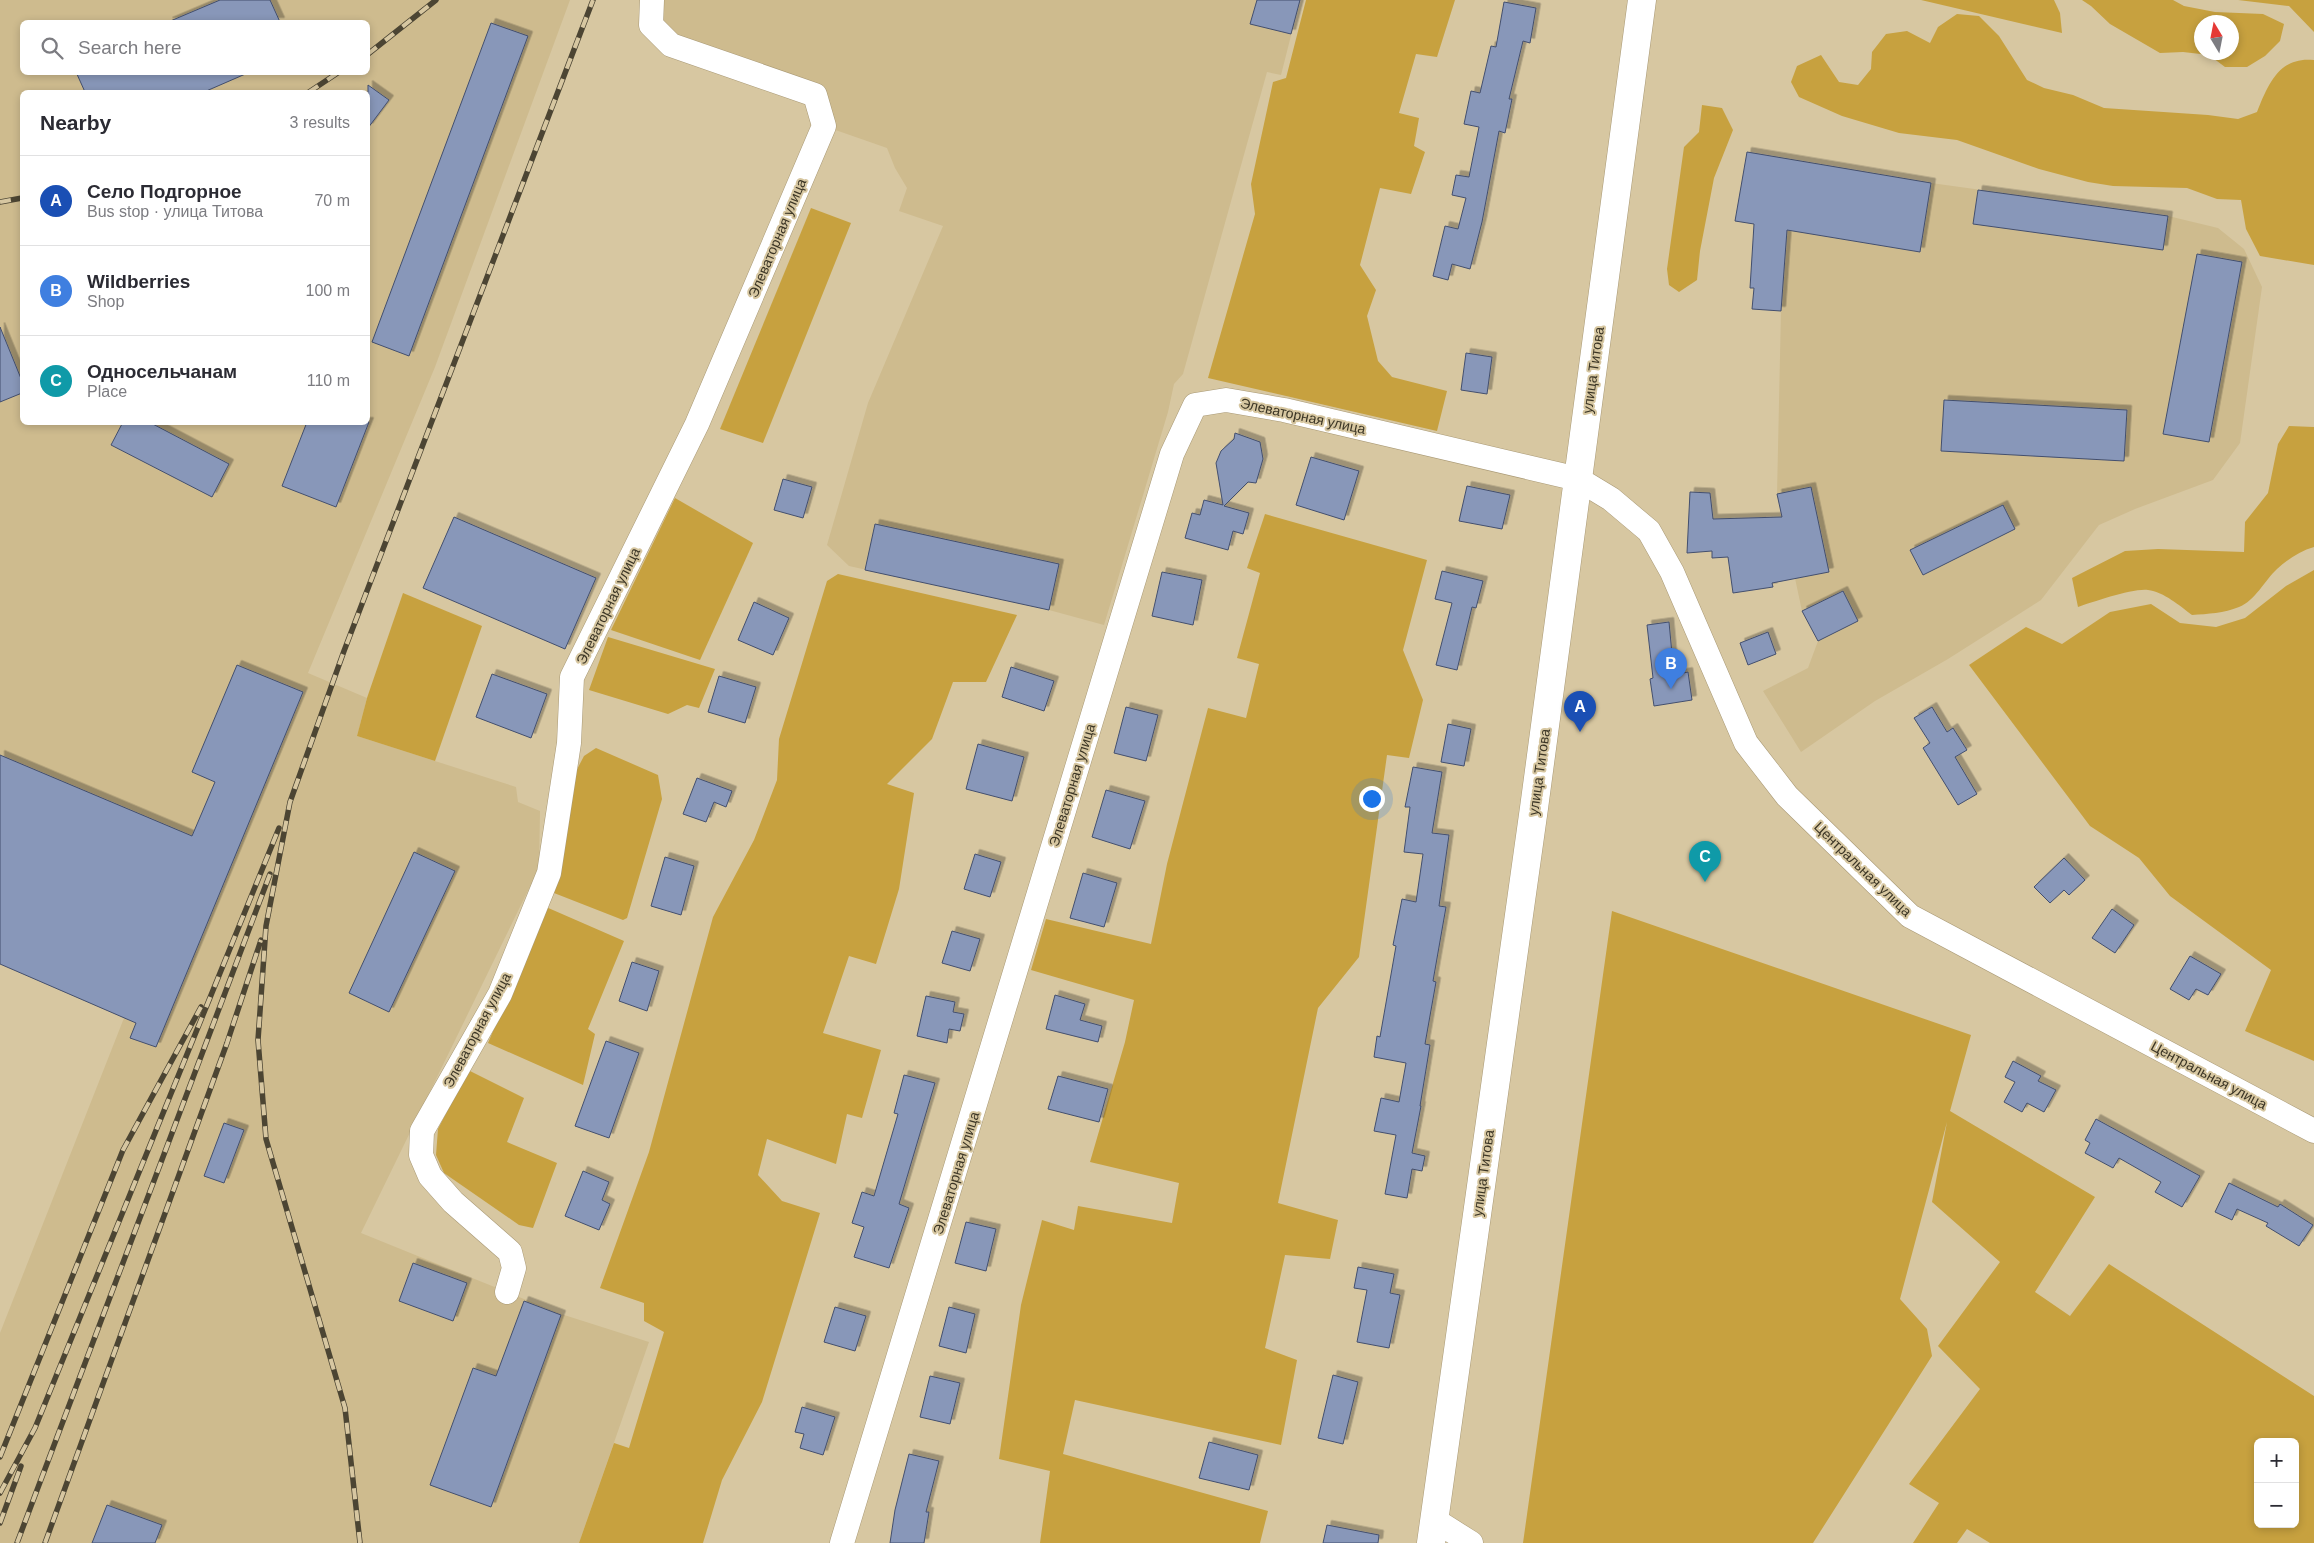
<!DOCTYPE html>
<html lang="en">
<head>
<meta charset="utf-8">
<style>
  body { margin:0; font-family:Arial,sans-serif; background:#f7f7f7; color:#2b2b33 }
  .controls { position:absolute; right:15px; bottom:15px; display:grid; overflow:hidden; border-radius:8px; box-shadow:0 2px 8px #0003 }
  .controls button { width:45px; height:45px; display:grid; place-items:center; padding:0; border:0; border-bottom:1px solid #e1e1e2; background:#fff; color:#2b2b33; font:25px sans-serif }
  .compass { position:absolute; left:2194px; top:15px; width:45px; height:45px; border-radius:50%; background:#fff; box-shadow:0 2px 8px #0003; rotate:350deg }
  .you { position:absolute; left:1371px; top:798px; width:18px; height:18px; margin:-12px; border:4px solid #fff; border-radius:50%; background:#1a73e8; box-shadow:0 0 0 8px #1a73e833 }
  .badge { display:grid; place-items:center; width:32px; height:32px; border-radius:50%; background:#2f4ebf; color:#fff; font-size:16px; font-weight:700 }
  .pin { position:absolute; translate:-50% -41px; filter:drop-shadow(0 1px 2px #0008) }
  .pin::after { content:''; position:absolute; top:26px; width:18px; height:15px; background:inherit; clip-path:polygon(0 0,100% 0,50% 100%) }
  .list { margin:0; padding:0; list-style:none }
  h2 { display:flex; justify-content:space-between; align-items:center; height:65px; margin:0; padding:0 20px; font-size:21px }
  h2 small { font-size:16px; font-weight:400; color:#7c7c81 }
  .list li { display:grid; grid-template-columns:32px 1fr auto; gap:15px; align-items:center; box-sizing:border-box; height:90px; padding:0 20px; border-top:1px solid #e1e1e2 }
  .list b { display:block; font-size:19px; white-space:nowrap }
  .list p { margin:0; font-size:16px; white-space:nowrap; color:#7c7c81 }
  .list em { font-size:16px; font-style:normal; color:#7c7c81 }
  .icon { flex:none; width:28px; height:28px; fill:none; stroke:currentColor; stroke-width:2; stroke-linecap:round; stroke-linejoin:round }
  .map { position:relative; flex:none; width:2314px; height:1543px; overflow:hidden }
  .search { position:absolute; background:#fff; box-shadow:0 2px 8px #0003; left:20px; top:20px; width:350px; height:55px; display:flex; align-items:center; gap:12px; box-sizing:border-box; padding:0 18px; border-radius:8px; color:#7c7c81; font-size:19px }
  .panel { position:absolute; background:#fff; box-shadow:0 2px 8px #0003; left:20px; top:90px; width:350px; height:335px; border-radius:8px }
  .map>svg:first-child { display:block }
  .built { fill:#cebb8e; fill-rule:evenodd }
  .green { fill:#c7a13f; fill-rule:evenodd }
  .building { fill:#8897b9; stroke:#434f6e; filter:url(#shadow) }
  .lines { fill:none; stroke-linecap:round; stroke-linejoin:round }
  .minor-casing { stroke:#a99975; stroke-width:25 }
  .major-casing { stroke:#a99975; stroke-width:29 }
  .minor { stroke:#fff; stroke-width:24 }
  .major { stroke:#fff; stroke-width:28 }
  .rail-casing { stroke:#4c4533; stroke-width:5.5 }
  .rail { stroke:#d7c7a1; stroke-width:4; stroke-dasharray:11; stroke-linecap:butt }
  .labels { text-anchor:middle; dominant-baseline:central; stroke-width:4; stroke-linejoin:round; paint-order:stroke }
  .street-label { font-size:14px; fill:#3b3525; stroke:#d7c7a1 }
</style>
</head>
<body>
<div class="map">
<svg width="2314" height="1543" viewBox="0 0 2314 1543">
  <defs>
    <filter id="shadow"><feDropShadow dx="4.5" dy="-4.5" stdDeviation="0" flood-color="#0004"/></filter>
  </defs>
  <rect width="100%" height="100%" fill="#d7c7a1"/>
  <!-- built -->
  <g class="built">
    <path d="M0,0H570L435,367L308,673L367,698L357,736L516,787L518,802L540,811L539,868L361,1233L561,1314L649,1342L579,1543H0V1333L124,1018L0,964ZM22,22H368V72H22ZM22,92H368V422H22Z"/>
    <path d="M652,0H1300L1281,75L1267,72L1183,374L1174,384L1168,412L1104,625L1049,610L849,566L827,545L868,403L943,226L899,211L907,188L895,168L887,148L824,126L814,95L671,45Z"/>
    <path d="M1747,152L1931,183L2168,216L2218,228L2244,249L2262,287L2240,443L2213,480L2135,509L2099,525L2041,600L1948,659L1875,701L1801,752L1763,691L1808,668L1818,641L1802,611L1777,494L1781,311L1785,251L1784,229L1735,221Z"/>
  </g>
  <!-- green -->
  <g class="green">
    <path d="M1306,0H1455L1437,57L1416,54L1399,113L1419,118L1414,146L1425,152L1411,194L1380,188L1360,265L1376,290L1367,316L1378,361L1392,377L1447,391L1437,431L1208,378L1255,214L1251,184L1273,82L1286,78Z"/>
    <path d="M1921,0H2054L2060,13L2062,33Z"/>
    <path d="M2082,0H2173L2184,6L2215,12L2263,14L2284,24L2280,41L2265,56L2247,67H2225L2209,55L2183,52L2160,53L2110,24L2091,6ZM2202,22H2232V52H2202Z"/>
    <path d="M2238,0H2314V32L2289,6Z"/>
    <path d="M1957,14L1979,16L1999,36L2027,80L2044,88L2073,95L2104,108L2208,115L2238,119L2257,112C2268,85 2279,56 2314,60V265L2260,256L2246,229L2241,200L2217,199L2187,188L2113,186L2088,182L2039,169L1957,140L1899,133L1842,116L1799,97L1791,82L1797,66L1821,55L1839,82L1858,85L1871,69L1872,52L1886,34L1907,31L1930,43L1938,27Z"/>
    <path d="M1702,105L1722,108L1733,130L1714,178L1700,251L1697,280L1679,292L1669,285L1667,269L1684,147L1699,132Z"/>
    <path d="M811,208L851,223L763,443L720,429Z"/>
    <path d="M2289,426L2314,427V547C2300,551 2288,559 2277,569C2265,580 2255,601 2239,607C2224,613 2208,614 2192,615C2180,606 2164,592 2148,590C2133,588 2093,602 2078,607L2072,578L2125,551L2158,549L2244,552L2245,522L2268,493L2278,444Z"/>
    <path d="M675,498L753,543L700,660L611,630Z"/>
    <path d="M1265,514L1427,560L1403,650L1423,700L1409,758L1387,755L1359,957L1318,1008L1278,1203L1338,1220L1330,1259L1285,1255L1265,1348L1297,1360L1281,1445L1075,1400L1063,1454L1268,1511L1260,1543H1040L1050,1471L999,1459L1021,1305L1042,1220L1074,1230L1078,1206L1172,1223L1179,1183L1090,1162L1125,1042L1134,1000L1031,970L1046,919L1151,944L1167,864L1208,708L1246,718L1259,664L1237,658L1260,573L1247,568Z"/>
    <path d="M2314,570V1061L2245,1031L2271,970L2170,896L2139,858L2090,826L1969,665L2026,627L2062,644L2110,612L2151,604L2180,623L2216,627L2245,618L2286,586Z"/>
    <path d="M838,574L1017,615L986,682H953L932,739L887,784L914,793L899,889L876,964L849,956L823,1033L881,1050L862,1118L847,1114L836,1164L767,1139L758,1175L782,1201L820,1213L762,1402L722,1480L703,1543H579L614,1443L629,1448L664,1332L644,1321V1303L600,1288L649,1152L713,917L754,840L777,780L779,739L827,581Z"/>
    <path d="M403,593L482,626L435,761L357,736L367,698Z"/>
    <path d="M608,637L715,669L699,708L687,705L668,714L589,690Z"/>
    <path d="M596,748L658,775L662,799L627,918L623,920L554,893L559,877L572,779L584,756Z"/>
    <path d="M546,907L624,941L588,1029L595,1034L583,1085L488,1043Z"/>
    <path d="M1612,911L1971,1035L1950,1111L2095,1197L2035,1292L2070,1316L2109,1264L2314,1396V1543H1990L1967,1529L1957,1543H1913L1939,1503L1909,1484L1980,1389L1938,1346L2000,1262L1932,1202L1947,1122L1900,1299L1927,1329L1932,1356L1813,1543H1523ZM2258,1442H2295V1524H2258Z"/>
    <path d="M468,1070L524,1098L507,1142L557,1163L533,1228L519,1225L444,1173L436,1155L438,1129Z"/>
  </g>
  <!-- building -->
  <g class="building">
    <path d="M220,0H270L280,22H168Z"/>
    <path d="M1257,0H1300L1291,34L1250,24Z"/>
    <path d="M1504,2L1536,8L1530,43L1523,41L1509,99H1512L1505,133L1499,131L1482,222L1470,269L1452,264L1448,280L1433,276L1445,226L1458,229L1466,198L1452,195L1456,175L1469,177L1479,127L1464,124L1471,91L1480,93L1491,46L1496,47Z"/>
    <path d="M491,23L528,36L409,356L372,342Z"/>
    <path d="M76,72H250L204,92H85Z"/>
    <path d="M368,85L389,100L368,128Z"/>
    <path d="M1747,152L1931,183L1920,252L1787,230L1781,311L1752,309L1754,288H1750L1754,224L1735,221Z"/>
    <path d="M1978,190L2168,216L2163,250L1973,224Z"/>
    <path d="M2197,254L2242,262L2209,442L2163,434Z"/>
    <path d="M0,327L22,381V393L0,402Z"/>
    <path d="M1466,353L1492,357L1487,394L1461,390Z"/>
    <path d="M1944,400L2127,410L2124,461L1941,451Z"/>
    <path d="M123,422H149L229,464L212,497L111,445Z"/>
    <path d="M307,422H369L336,507L282,486Z"/>
    <path d="M1235,433L1260,442L1263,459L1256,483L1248,482L1224,506L1249,513L1243,534L1233,531L1228,550L1185,538L1192,513L1200,515L1204,500L1223,505L1216,463L1221,451L1234,439Z"/>
    <path d="M1311,457L1359,471L1344,520L1296,505Z"/>
    <path d="M783,479L812,487L803,518L774,510Z"/>
    <path d="M1467,486L1510,495L1502,529L1459,521Z"/>
    <path d="M1811,487L1829,572L1772,583L1773,587L1733,593L1728,557L1712,558V551L1687,553L1690,492L1710,493L1713,519L1782,517L1777,494Z"/>
    <path d="M2003,505L2015,529L1923,575L1910,550Z"/>
    <path d="M454,517L596,578L565,649L423,588Z"/>
    <path d="M875,524L1059,564L1049,610L865,570Z"/>
    <path d="M1442,571L1483,581L1476,608L1472,607L1457,670L1436,665L1452,603L1435,599Z"/>
    <path d="M1162,572L1202,580L1193,625L1152,616Z"/>
    <path d="M1843,591L1858,621L1818,641L1802,611Z"/>
    <path d="M754,602L789,618L773,655L738,640Z"/>
    <path d="M1669,622L1674,675L1688,672L1692,700L1654,706L1650,679L1653,678L1647,625Z"/>
    <path d="M1768,632L1776,654L1748,665L1740,643Z"/>
    <path d="M237,665L303,692L156,1047L130,1038L136,1023L0,964V755L192,836L215,782L192,772Z"/>
    <path d="M1011,667L1054,681L1044,711L1002,697Z"/>
    <path d="M492,674L547,694L531,738L476,717Z"/>
    <path d="M719,676L756,687L745,723L708,712Z"/>
    <path d="M1126,707L1158,715L1146,761L1114,753Z"/>
    <path d="M1932,707L1947,732L1953,728L1967,750L1955,757L1977,794L1958,805L1923,748L1930,743L1914,718Z"/>
    <path d="M1448,724L1471,729L1464,766L1441,762Z"/>
    <path d="M978,744L1024,757L1012,801L966,789Z"/>
    <path d="M1413,767L1442,772L1432,833L1449,835L1439,906L1446,907L1433,981L1436,982L1425,1044L1430,1045L1420,1106H1421L1412,1153L1425,1156L1422,1171L1412,1169L1407,1198L1385,1194L1396,1135L1374,1131L1381,1098L1399,1102L1406,1063L1374,1057L1377,1036L1380,1037L1396,946L1393,945L1402,899L1416,902L1423,854L1404,852L1410,807H1405Z"/>
    <path d="M697,778L732,791L726,807L714,802L706,822L683,814Z"/>
    <path d="M1106,790L1145,801L1130,849L1092,837Z"/>
    <path d="M414,852L455,871L389,1012L349,993Z"/>
    <path d="M975,854L1001,862L990,897L964,889Z"/>
    <path d="M665,857L694,866L681,915L651,906Z"/>
    <path d="M2064,858L2085,880L2069,895L2064,890L2050,903L2034,887Z"/>
    <path d="M1083,873L1117,883L1104,927L1070,918Z"/>
    <path d="M2112,909L2134,925L2115,953L2092,938Z"/>
    <path d="M952,931L980,939L970,971L942,963Z"/>
    <path d="M2190,956L2221,974L2208,995L2196,989L2189,1000L2170,989Z"/>
    <path d="M632,962L659,971L647,1011L619,1001Z"/>
    <path d="M1055,995L1085,1004L1080,1020L1102,1026L1098,1042L1046,1029Z"/>
    <path d="M926,996L955,1002L953,1012L964,1014L960,1031L949,1029L947,1043L917,1036Z"/>
    <path d="M606,1041L639,1053L609,1138L575,1126Z"/>
    <path d="M2013,1061L2041,1076L2038,1081L2056,1090L2044,1112L2027,1103L2022,1112L2004,1102L2015,1082L2005,1077Z"/>
    <path d="M904,1075L935,1083L899,1204L909,1208L889,1268L854,1257L864,1227L852,1223L862,1192L874,1196L898,1114L894,1113Z"/>
    <path d="M1058,1076L1108,1089L1099,1122L1048,1109Z"/>
    <path d="M2096,1119L2200,1176L2182,1207L2155,1192L2161,1182L2119,1158L2113,1168L2085,1153L2090,1143L2085,1140Z"/>
    <path d="M224,1123L244,1130L224,1183L204,1176Z"/>
    <path d="M583,1171L609,1182L602,1200L610,1204L599,1230L565,1216Z"/>
    <path d="M2229,1183L2278,1207L2280,1204L2313,1225L2299,1246L2266,1226L2268,1223L2237,1209L2232,1220L2215,1212Z"/>
    <path d="M966,1222L996,1229L986,1271L955,1263Z"/>
    <path d="M413,1263L467,1283L453,1321L399,1301Z"/>
    <path d="M1358,1267L1394,1274L1390,1293L1400,1295L1389,1348L1357,1342L1367,1290L1354,1288Z"/>
    <path d="M524,1301L561,1315L491,1507L430,1485L473,1368L496,1376Z"/>
    <path d="M835,1307L866,1316L855,1351L824,1342Z"/>
    <path d="M949,1307L975,1314L966,1353L939,1346Z"/>
    <path d="M1333,1375L1358,1382L1343,1444L1318,1438Z"/>
    <path d="M930,1376L960,1383L950,1424L920,1417Z"/>
    <path d="M802,1407L835,1417L823,1455L800,1448L804,1434L795,1432Z"/>
    <path d="M1209,1442L1258,1455L1249,1490L1199,1478Z"/>
    <path d="M909,1454L939,1461L926,1512H929L924,1543H890L895,1510Z"/>
    <path d="M107,1505L162,1525L155,1543H92Z"/>
    <path d="M1327,1525L1379,1535L1378,1543H1323Z"/>
  </g>
  <g class="lines">
    <!-- minor casing -->
    <g class="minor-casing">
      <g id="minor">
        <path d="M507,1292L514,1268L510,1252L453,1202L430,1176L421,1155L422,1131L500,994L549,873L569,743L572,677L697,424L824,126L815,95L671,45L651,25L652,0"/>
        <path d="M1433,1519L1471,1543"/>
        <path d="M842,1543L1172,454L1195,405L1226,400L1284,410L1578,479L1611,499L1649,531L1672,572L1746,743L1787,796L1910,916L2314,1131"/>
      </g>
    </g>
    <!-- major casing -->
    <g class="major-casing">
      <path id="major" d="M1431,1543L1534,808L1642,0"/>
    </g>
    <!-- minor -->
    <use href="#minor" class="minor"/>
    <!-- major -->
    <use href="#major" class="major"/>
    <!-- rail casing -->
    <g class="rail-casing">
      <g id="rail">
        <path d="M368,54L436,0"/>
        <path d="M309,92L339,72"/>
        <path d="M0,202L22,198"/>
        <path d="M0,1457L123,1150L201,1007"/>
        <path d="M0,1493L35,1428L279,828"/>
        <path d="M0,1523L21,1466"/>
        <path d="M17,1543L270,874"/>
        <path d="M45,1543L227,1043L261,940"/>
        <path d="M360,1543L345,1408L266,1139L258,1040L266,926L290,802L344,651L593,0"/>
      </g>
    </g>
    <!-- rail -->
    <use href="#rail" class="rail"/>
  </g>
  <g class="labels">
    <!-- street labels -->
    <g class="street-label">
      <text transform="translate(777 238) rotate(-67)">Элеваторная улица</text>
      <text transform="translate(1593 370) rotate(-82)">улица Титова</text>
      <text transform="translate(1303 416) rotate(12)">Элеваторная улица</text>
      <text transform="translate(608 606) rotate(-64)">Элеваторная улица</text>
      <text transform="translate(1539 772) rotate(-82)">улица Титова</text>
      <text transform="translate(1072 785) rotate(-73)">Элеваторная улица</text>
      <text transform="translate(1863 869) rotate(44)">Центральная улица</text>
      <text transform="translate(477 1030) rotate(-62)">Элеваторная улица</text>
      <text transform="translate(2209 1075) rotate(28)">Центральная улица</text>
      <text transform="translate(956 1173) rotate(-73)">Элеваторная улица</text>
      <text transform="translate(1483 1173) rotate(-82)">улица Титова</text>
    </g>
  </g>
</svg>
<div class="controls">
<button>+</button>
<button>−</button>
</div>
<svg class="compass" viewBox="-18 -18 36 36"><path d="M0-13l5 13h-10z" fill="#e53935"/><path d="M0 13l5-13h-10z" fill="#7c7c81"/></svg>
<div class="you"></div>
<div class="pin badge" style="left:1580px;top:732px;background:#1a4fb4">A</div>
<div class="pin badge" style="left:1671px;top:689px;background:#3f7fe0">B</div>
<div class="pin badge" style="left:1705px;top:882px;background:#0f9aa8">C</div>
<div class="search"><svg class="icon" aria-label="search" viewBox="0 0 24 24"><circle cx="10" cy="10" r="6"/><path d="M15 15l6 6"/></svg>Search here</div>
<section class="panel">
<h2>Nearby<small>3 results</small></h2>
<ul class="list">
<li><span class="badge" style="background:#1a4fb4">A</span><div><b>Село Подгорное</b><p>Bus stop · улица Титова</p></div><em>70 m</em></li>
<li><span class="badge" style="background:#3f7fe0">B</span><div><b>Wildberries</b><p>Shop</p></div><em>100 m</em></li>
<li><span class="badge" style="background:#0f9aa8">C</span><div><b>Односельчанам</b><p>Place</p></div><em>110 m</em></li>
</ul>
</section>
</div>
</body>
</html>
